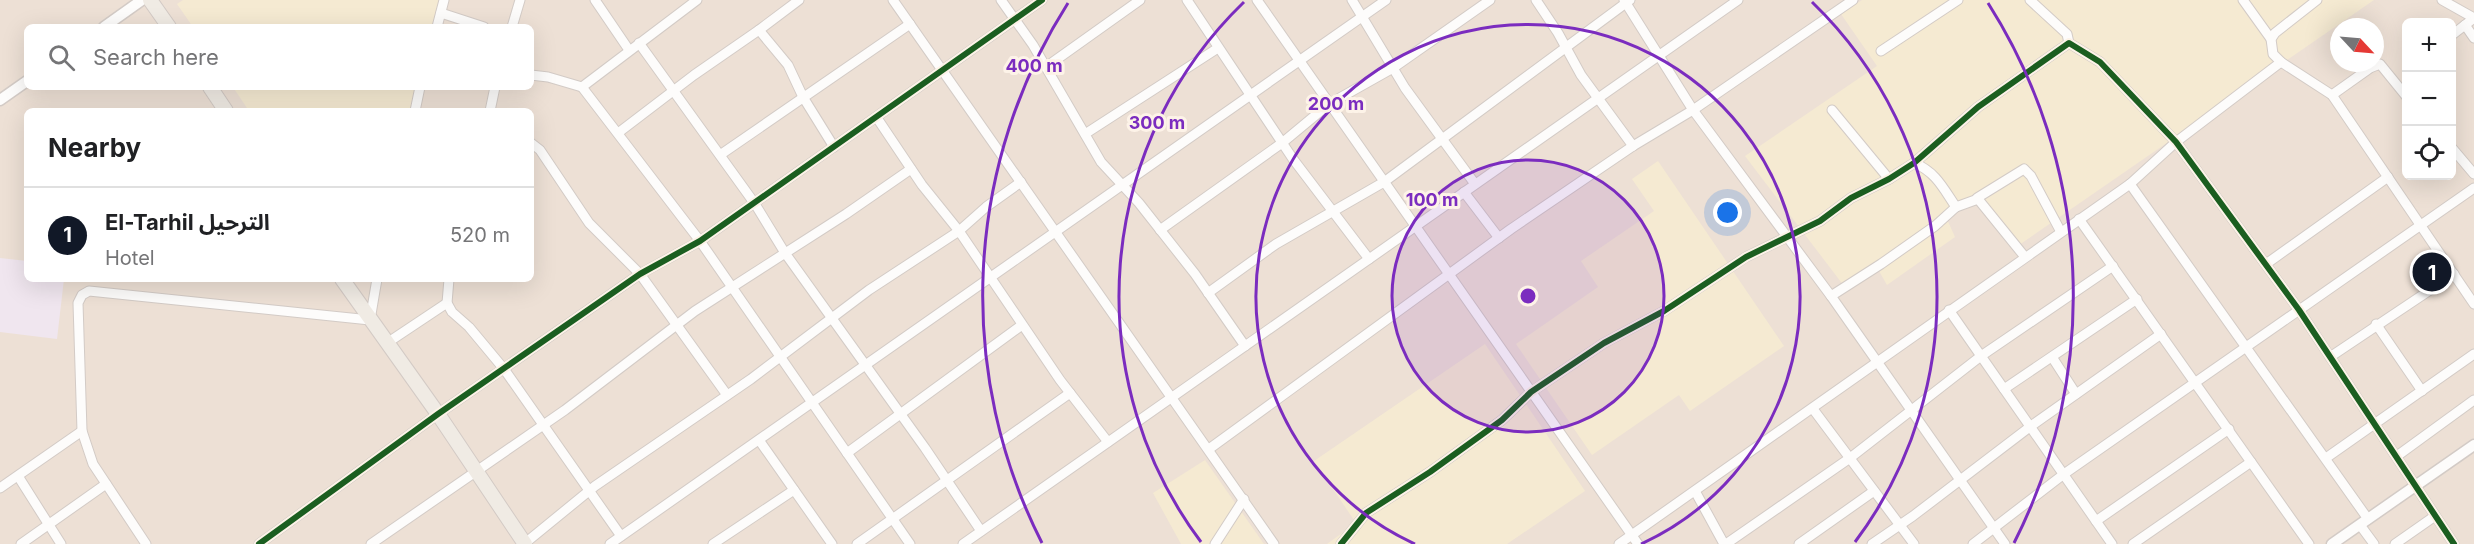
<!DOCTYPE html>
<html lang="en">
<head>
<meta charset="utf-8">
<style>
  body { margin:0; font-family:Inter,"Noto Sans Arabic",sans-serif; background:#f2f2f2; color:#202124 }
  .controls { position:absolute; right:18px; top:18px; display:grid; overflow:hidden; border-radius:9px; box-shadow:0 6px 24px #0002 }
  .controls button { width:54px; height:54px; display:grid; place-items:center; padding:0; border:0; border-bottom:2px solid #e0e0e0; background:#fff; color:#202124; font:30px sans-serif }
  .compass { position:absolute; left:2330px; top:18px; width:54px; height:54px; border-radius:50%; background:#fff; box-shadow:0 6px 24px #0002; rotate:116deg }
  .you { position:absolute; left:1728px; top:213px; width:21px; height:21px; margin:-15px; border:4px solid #fff; border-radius:50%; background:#1a73e8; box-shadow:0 0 0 9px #1a73e833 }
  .badge { display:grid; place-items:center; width:39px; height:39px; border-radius:50%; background:#111827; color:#fff; font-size:20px; font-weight:700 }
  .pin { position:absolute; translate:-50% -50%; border:3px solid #fff; box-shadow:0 2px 6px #0006 }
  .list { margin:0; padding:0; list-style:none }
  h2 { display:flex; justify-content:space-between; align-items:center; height:78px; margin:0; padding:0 24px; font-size:26px }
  h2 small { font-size:20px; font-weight:400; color:#757577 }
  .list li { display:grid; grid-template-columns:39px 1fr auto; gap:18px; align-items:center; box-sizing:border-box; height:96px; padding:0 24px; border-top:2px solid #e0e0e0 }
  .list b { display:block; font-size:22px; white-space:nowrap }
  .list p { margin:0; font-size:20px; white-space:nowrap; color:#757577 }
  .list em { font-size:20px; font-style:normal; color:#757577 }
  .icon { flex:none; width:33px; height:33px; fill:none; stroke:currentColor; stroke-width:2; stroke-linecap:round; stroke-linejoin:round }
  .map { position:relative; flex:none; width:2474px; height:544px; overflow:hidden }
  .search { position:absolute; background:#fff; box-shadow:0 6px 24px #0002; left:24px; top:24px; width:510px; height:66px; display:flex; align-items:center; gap:15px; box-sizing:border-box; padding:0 21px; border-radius:9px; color:#757577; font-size:22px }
  .panel { position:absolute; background:#fff; box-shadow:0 6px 24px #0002; left:24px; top:108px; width:510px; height:174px; border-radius:9px }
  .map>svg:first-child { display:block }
  .residential { fill:#ede0d5; fill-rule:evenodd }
  .education { fill:#f0e6ef }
  .sand { fill:#f5ead2 }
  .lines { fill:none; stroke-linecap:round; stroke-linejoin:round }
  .minor-casing { stroke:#d3cbc6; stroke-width:11 }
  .tertiary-casing { stroke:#d3cbc6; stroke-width:13 }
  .primary-casing { stroke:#d3cac5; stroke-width:16 }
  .minor { stroke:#fdfcfb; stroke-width:9 }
  .tertiary { stroke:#fdfcfb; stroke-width:10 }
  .primary { stroke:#f0ebe4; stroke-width:14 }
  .cycleway-casing { stroke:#fdf3e8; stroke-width:10 }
  .cycleway { stroke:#1b5e20; stroke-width:6 }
  .ring { fill:none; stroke:#7b2cbf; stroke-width:3 }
  .centre { fill:#7b2cbf; stroke:#fdf3e8; stroke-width:3 }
  .ring-label { font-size:18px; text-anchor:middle; font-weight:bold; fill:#7b2cbf; stroke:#fdf3e8; stroke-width:6; stroke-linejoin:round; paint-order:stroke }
</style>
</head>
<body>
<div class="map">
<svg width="2474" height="544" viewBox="0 0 2474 544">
  <rect width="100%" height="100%" fill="#f4eee7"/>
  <!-- residential -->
  <path class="residential" d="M0,0H2474V544H0ZM2406,22H2452V176H2406ZM27,27H531V87H27ZM2339,27H2375V63H2339ZM27,111H531V279H27Z"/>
  <!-- education -->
  <path class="education" d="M0,258L27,261V279H64L57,339L0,332Z"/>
  <!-- sand -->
  <g class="sand">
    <path d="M183,0H444L437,27H193L177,4Z"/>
    <path d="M1862,0H2374L2019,245L1979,193L1946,217L1955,237L1887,285L1875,264L1844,286L1745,156L1877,66L1841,14Z"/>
    <path d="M233,87H422L416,111H249Z"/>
    <path d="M1658,161L1784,346L1690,411L1679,395L1592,455L1516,344L1598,287L1581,261L1654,211L1632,179Z"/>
    <path d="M1485,344L1585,491L1507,544H1327L1356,523L1314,461Z"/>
    <path d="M1205,460L1264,544H1181L1153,493Z"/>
  </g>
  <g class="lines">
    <!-- minor casing -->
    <g class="minor-casing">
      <g id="minor">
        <path d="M595,0L629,50"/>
        <path d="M893,0L1274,544"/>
        <path d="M1001,0L1033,45L1101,162L1139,203L1195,274L1245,346"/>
        <path d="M1187,0L1293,159L1369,259"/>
        <path d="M1257,0L1638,544"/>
        <path d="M1352,0L1405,88L1475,184"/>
        <path d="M1536,0L1558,33L1581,75L1633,146"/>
        <path d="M1624,0L1693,110L1831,296L2005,544"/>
        <path d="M2030,0L2067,34L2069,43"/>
        <path d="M2243,0L2271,39"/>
        <path d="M2317,0L2275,33L2271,39L2273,54L2281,62L2332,95L2474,304"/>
        <path d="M2442,0L2474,18"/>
        <path d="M441,13L484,27"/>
        <path d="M2465,25L2474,38"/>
        <path d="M437,27L444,0"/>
        <path d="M512,27L520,0"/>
        <path d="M759,30L788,65L803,97L834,147"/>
        <path d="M2452,35L2474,18"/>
        <path d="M639,43L755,204L785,253L925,448L981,531"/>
        <path d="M1881,51L1958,0"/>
        <path d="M1046,67L1140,0"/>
        <path d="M531,75L548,77L582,87L697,0"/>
        <path d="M582,87L700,241L910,544"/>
        <path d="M2332,95L2370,68L2380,64L2406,96"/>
        <path d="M1832,110L1889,179"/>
        <path d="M415,111L420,87"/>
        <path d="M490,111L495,87"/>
        <path d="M877,118L922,185L959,231L1060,380L1108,442"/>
        <path d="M618,133L694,75L759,30L799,0"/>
        <path d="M1085,134L1218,48"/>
        <path d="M531,143L540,150L589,223L640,274L727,395"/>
        <path d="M2452,148L2474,174"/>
        <path d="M720,155L910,24"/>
        <path d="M2130,184L2368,519"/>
        <path d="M1464,192L1499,238"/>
        <path d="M1977,198L2024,169L2031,176L2061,232"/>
        <path d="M1956,207L1978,199L2025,257"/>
        <path d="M2079,219L2309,544"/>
        <path d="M1160,230L1282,143L1329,104L1393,68L1490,0"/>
        <path d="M2266,264L2388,177"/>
        <path d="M449,279L447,303L452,312L469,327L504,369L621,536"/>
        <path d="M1208,293L1276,244L1384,182L1630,0"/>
        <path d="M1831,296L1881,264L1935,226L1956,207C1943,188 1936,172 1914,163"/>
        <path d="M1949,310L2112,544"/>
        <path d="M2376,324L2422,391"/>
        <path d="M387,343L447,303"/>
        <path d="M2052,357L2076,394"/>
        <path d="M2330,357L2454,274"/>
        <path d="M2004,389L2137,299"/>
        <path d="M1813,409L1914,544"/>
        <path d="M759,440L832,544"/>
        <path d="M1209,449L1511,229L1633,146L1693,110L1853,0"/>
        <path d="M847,453L1022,325"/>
        <path d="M2397,456L2474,400"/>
        <path d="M2326,458L2474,354"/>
        <path d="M18,476L61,544"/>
        <path d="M0,488L82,431"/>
        <path d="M1695,491L1724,544"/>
        <path d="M2096,521L2229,429"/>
        <path d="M2360,525L2374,544"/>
        <path d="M21,544L106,484"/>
        <path d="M146,544L93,464L82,431L78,303L82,295L89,291L370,320L377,279"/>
        <path d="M259,544L438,414L640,274L700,241L1042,0"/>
        <path d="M371,544L565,410L695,311L846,214L911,169"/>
        <path d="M524,544L595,486L751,379L869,290L959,231L986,207L1021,182"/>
        <path d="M610,544L1386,0"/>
        <path d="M713,544L794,490"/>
        <path d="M857,544L1070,393"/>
        <path d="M963,544L1738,0"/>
        <path d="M1215,544L1244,499"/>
        <path d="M1341,544L1366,513L1430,472L1502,420L1531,392L1604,343L1664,311L1746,257L1820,221L1851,198L1889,179L1914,163L1978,107L2069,43L2100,62L2176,142L2299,310L2454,544"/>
        <path d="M1619,544L2130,184L2176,142L2281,62"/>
        <path d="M1726,544L1850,458L1981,356L2113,266"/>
        <path d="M1799,544L1874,491"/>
        <path d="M1872,544L1913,516L2031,426L2161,334"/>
        <path d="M1973,544L2064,474L2474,188"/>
        <path d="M2133,544L2251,462"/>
        <path d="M2395,544L2435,516"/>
      </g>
    </g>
    <!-- tertiary casing -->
    <g class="tertiary-casing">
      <g id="tertiary">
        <path d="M104,27L142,0"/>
        <path d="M0,100L27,81"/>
        <path d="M2332,544L2474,445"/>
      </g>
    </g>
    <!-- primary casing -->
    <g class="primary-casing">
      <g id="primary">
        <path d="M150,0L169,27"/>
        <path d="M210,87L226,111"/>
        <path d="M342,279L438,414L525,544"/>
      </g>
    </g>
    <!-- minor -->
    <use href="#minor" class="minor"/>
    <!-- tertiary -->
    <use href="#tertiary" class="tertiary"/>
    <!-- primary -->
    <use href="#primary" class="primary"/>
    <!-- cycleway casing -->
    <g class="cycleway-casing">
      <g id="cycleway">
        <path d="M259,544L438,414L640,274L700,241L1042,0"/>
        <path d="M1341,544L1366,513L1430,472L1502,420L1531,392L1604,343L1664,311L1746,257L1820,221L1851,198L1889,179L1914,163L1978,107L2069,43L2100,62L2176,142L2299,310L2454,544"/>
      </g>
    </g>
    <!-- cycleway -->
    <use href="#cycleway" class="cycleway"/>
  </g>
  <!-- distance rings -->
  <circle cx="1528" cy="296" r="136" fill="#7b2cbf" fill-opacity=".12"/>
  <g class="ring">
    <circle cx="1528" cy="296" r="136"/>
    <path d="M1415 544A272 272 0 1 1 1641 544"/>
    <path d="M1201 542A409 409 0 0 1 1244 2M1812 2A409 409 0 0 1 1855 542"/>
    <path d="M1042 543A545 545 0 0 1 1068 3M1988 3A545 545 0 0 1 2014 543"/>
  </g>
  <circle cx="1528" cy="296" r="9" class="centre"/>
  <g class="ring-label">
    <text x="1034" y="72">400 m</text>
    <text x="1336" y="110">200 m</text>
    <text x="1157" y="129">300 m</text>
    <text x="1432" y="206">100 m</text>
  </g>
</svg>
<div class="controls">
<button>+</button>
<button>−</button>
<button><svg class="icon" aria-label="locate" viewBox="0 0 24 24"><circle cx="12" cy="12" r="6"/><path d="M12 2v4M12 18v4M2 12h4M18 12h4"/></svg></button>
</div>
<svg class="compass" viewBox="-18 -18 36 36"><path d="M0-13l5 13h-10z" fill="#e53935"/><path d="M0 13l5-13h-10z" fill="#757577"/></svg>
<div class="you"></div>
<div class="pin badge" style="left:2432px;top:272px">1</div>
<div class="search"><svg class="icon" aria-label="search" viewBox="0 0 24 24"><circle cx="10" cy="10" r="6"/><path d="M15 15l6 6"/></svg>Search here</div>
<section class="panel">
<h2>Nearby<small></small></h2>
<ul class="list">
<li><span class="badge">1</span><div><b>El-Tarhil الترحيل</b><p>Hotel</p></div><em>520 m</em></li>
</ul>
</section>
</div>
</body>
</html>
